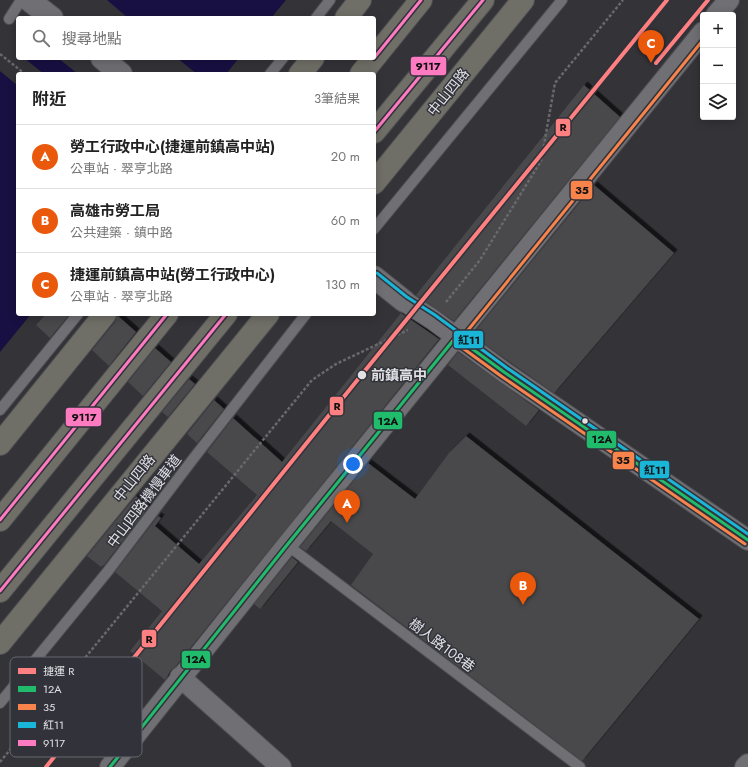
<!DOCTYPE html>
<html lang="zh-TW">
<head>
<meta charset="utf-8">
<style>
  body { margin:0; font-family:Jost,"Noto Sans TC",sans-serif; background:#f2f2f2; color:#222 }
  .controls { position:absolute; right:12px; top:12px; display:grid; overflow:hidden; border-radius:4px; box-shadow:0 2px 10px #0003 }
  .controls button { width:36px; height:36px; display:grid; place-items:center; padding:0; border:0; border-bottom:1px solid #e0e0e0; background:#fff; color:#222; font:20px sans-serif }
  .you { position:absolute; left:353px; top:464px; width:14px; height:14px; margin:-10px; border:3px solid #fff; border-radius:50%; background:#1a73e8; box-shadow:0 0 0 6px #1a73e833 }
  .badge { display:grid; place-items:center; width:26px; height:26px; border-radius:50%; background:#ea580c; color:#fff; font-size:13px; font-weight:700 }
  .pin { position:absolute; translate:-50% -33px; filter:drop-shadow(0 1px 2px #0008) }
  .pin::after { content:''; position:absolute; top:21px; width:14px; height:12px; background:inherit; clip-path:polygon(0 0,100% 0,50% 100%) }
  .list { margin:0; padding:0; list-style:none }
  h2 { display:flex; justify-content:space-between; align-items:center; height:52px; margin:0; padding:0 16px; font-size:17px }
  h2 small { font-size:13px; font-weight:400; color:#767676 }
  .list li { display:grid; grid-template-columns:26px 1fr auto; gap:12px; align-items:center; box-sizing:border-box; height:64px; padding:0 16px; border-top:1px solid #e0e0e0 }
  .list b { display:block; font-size:15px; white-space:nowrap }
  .list p { margin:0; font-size:13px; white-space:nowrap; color:#767676 }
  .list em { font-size:13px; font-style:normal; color:#767676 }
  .icon { flex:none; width:22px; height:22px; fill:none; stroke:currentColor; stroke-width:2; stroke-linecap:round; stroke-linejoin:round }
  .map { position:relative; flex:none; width:748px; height:767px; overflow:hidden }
  .search { position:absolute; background:#fff; box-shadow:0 2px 10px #0003; left:16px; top:16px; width:360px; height:44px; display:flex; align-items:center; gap:10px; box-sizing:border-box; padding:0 14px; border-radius:4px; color:#767676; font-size:15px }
  .panel { position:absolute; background:#fff; box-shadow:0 2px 10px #0003; left:16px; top:72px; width:360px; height:244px; border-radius:4px }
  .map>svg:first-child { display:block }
  .water { fill:#181042 }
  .pier { fill:#333338 }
  .building { fill:#48484c; filter:url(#shadow) }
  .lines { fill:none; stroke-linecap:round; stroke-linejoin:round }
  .lane-casing { stroke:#4f4f53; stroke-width:12 }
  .street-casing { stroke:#4f4f53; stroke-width:22 }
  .secondary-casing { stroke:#4f4f53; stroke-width:24 }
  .primary-casing { stroke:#4f4f53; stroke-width:24 }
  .path { stroke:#69696d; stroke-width:2.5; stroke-dasharray:3 2; stroke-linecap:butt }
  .lane { stroke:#6f6f74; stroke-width:10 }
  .street { stroke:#6f6f74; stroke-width:20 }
  .secondary { stroke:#6f6f74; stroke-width:22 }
  .primary { stroke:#6f6f67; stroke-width:22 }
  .bus-1-casing { stroke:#31323a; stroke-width:6 }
  .bus-2-casing { stroke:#31323a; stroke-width:6 }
  .bus-3-casing { stroke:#31323a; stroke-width:6 }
  .bus-4-casing { stroke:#31323a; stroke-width:6 }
  .bus-1 { stroke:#20bc6c; stroke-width:3 }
  .bus-2 { stroke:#f8844c; stroke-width:3 }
  .bus-3 { stroke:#1ab6d8; stroke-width:3 }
  .bus-4 { stroke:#fe7ac1; stroke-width:3 }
  .metro-1-casing { stroke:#31323a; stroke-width:7 }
  .metro-1 { stroke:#ff8080; stroke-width:4 }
  .stop-dot { fill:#e1e1e6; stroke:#31323a; stroke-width:1.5 }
  .labels { text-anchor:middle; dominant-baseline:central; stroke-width:3; stroke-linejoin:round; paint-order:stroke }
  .street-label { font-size:14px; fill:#e1e1e6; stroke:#31323a }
  .stop-label { font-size:14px; font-weight:bold; fill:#e1e1e6; stroke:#31323a; text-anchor:start }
  .key { fill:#31323a; stroke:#66676e; stroke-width:1 }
  .key-label { font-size:11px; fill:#e1e1e6 }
  .line-badge { stroke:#31323a; stroke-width:1.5 }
  .pale-badge-label { font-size:11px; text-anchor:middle; font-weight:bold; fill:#111 }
</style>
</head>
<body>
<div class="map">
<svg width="748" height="767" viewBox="0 0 748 767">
  <defs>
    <filter id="shadow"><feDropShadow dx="3.5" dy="-3.5" stdDeviation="0" flood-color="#0009"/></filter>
  </defs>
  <rect width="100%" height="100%" fill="#333338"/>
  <!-- water -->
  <g class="water">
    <path d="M58,0H286L271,18H44Z"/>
    <path d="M18,50V58H239L226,74H18V314H31L0,352V72Z"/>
  </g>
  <!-- pier -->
  <g class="pier">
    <path d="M56,0H107L128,18H42Z"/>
    <path d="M15,51L18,53V58H24L44,74H18V86L0,71V69Z"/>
    <path d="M58,58H177L197,74H78Z"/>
  </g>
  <!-- building -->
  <g class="building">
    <path d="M584,85L620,117L454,321L416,295Z"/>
    <path d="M594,185L674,253L554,393L472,335Z"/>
    <path d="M401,313L439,339L175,667L171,670L165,680L130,651L162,611L115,572L158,516L161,518L155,526L199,564L257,495L207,452L233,418L282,462Z"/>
    <path d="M46,314H70L50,338L36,325Z"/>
    <path d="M117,315L136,332L109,366L92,350L115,322Z"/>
    <path d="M155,348L171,362L143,396L128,382Z"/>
    <path d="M458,352L539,410L526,426L448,365Z"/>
    <path d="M189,379L195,384L168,417L162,412Z"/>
    <path d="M214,400L224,409L197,443L187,434Z"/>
    <path d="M466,436L699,619L582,761L351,585L373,554L331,521L306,551L300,547L368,463L415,499L449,453Z"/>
    <path d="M136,496L149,507L105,564L101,567L87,556Z"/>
    <path d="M292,557L298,562L260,609L254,604Z"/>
  </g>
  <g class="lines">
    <!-- lane casing -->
    <g class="lane-casing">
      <g id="lane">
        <path d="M316,18L330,0"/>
        <path d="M9,19L21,0"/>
        <path d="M270,74L283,58"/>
        <path d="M374,229L562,0"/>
        <path d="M0,410L78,314"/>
        <path d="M287,545L580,767"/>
        <path d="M0,703L108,571L193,459L306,314"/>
      </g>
    </g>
    <!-- street casing -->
    <g class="street-casing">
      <g id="street">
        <path d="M716,15L729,0"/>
        <path d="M404,301L432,319L504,372L748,540"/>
        <path d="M180,677L281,767"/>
        <path d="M110,767L287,545L703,32"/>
        <path d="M745,767L748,764"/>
      </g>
    </g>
    <!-- secondary casing -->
    <g class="secondary-casing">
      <g id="secondary">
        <path d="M29,0L52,18"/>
        <path d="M102,58L121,74"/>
        <path d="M374,277L404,301"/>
      </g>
    </g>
    <!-- primary casing -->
    <g class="primary-casing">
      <g id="primary">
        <path d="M346,18L360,0"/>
        <path d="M300,74L313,58"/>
        <path d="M361,74L421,0"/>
        <path d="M374,132L483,0"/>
        <path d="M374,183L523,0"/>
        <path d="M0,444L105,314"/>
        <path d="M0,520L167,314"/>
        <path d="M0,591L226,314"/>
        <path d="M0,643L268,314"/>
      </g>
    </g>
    <!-- path -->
    <g class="path">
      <path d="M0,54L25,74"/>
      <path d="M446,302L480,260L541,161L555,83L623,0"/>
      <path d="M0,762L312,380L336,364L408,330"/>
    </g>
    <!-- lane -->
    <use href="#lane" class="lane"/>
    <!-- street -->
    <use href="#street" class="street"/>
    <!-- secondary -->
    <use href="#secondary" class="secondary"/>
    <!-- primary -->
    <use href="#primary" class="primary"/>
    <!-- bus-1 casing -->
    <g class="bus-1-casing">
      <g id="bus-1">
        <path d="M456,337L504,372L748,540"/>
        <path d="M110,767L287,545L456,337"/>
      </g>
    </g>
    <!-- bus-2 casing -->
    <g class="bus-2-casing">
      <g id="bus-2">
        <path d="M460,340L703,40"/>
        <path d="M453,341L501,376L745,544"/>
      </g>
    </g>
    <!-- bus-3 casing -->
    <g class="bus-3-casing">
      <path id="bus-3" d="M377,273L407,297L435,315L507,368L748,534"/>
    </g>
    <!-- bus-4 casing -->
    <g class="bus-4-casing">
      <g id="bus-4">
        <path d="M374,58L421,0"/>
        <path d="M374,132L483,0"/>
        <path d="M0,520L167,314"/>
        <path d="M0,591L226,314"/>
      </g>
    </g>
    <!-- bus-1 -->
    <use href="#bus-1" class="bus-1"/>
    <!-- bus-2 -->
    <use href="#bus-2" class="bus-2"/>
    <!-- bus-3 -->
    <use href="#bus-3" class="bus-3"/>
    <!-- bus-4 -->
    <use href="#bus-4" class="bus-4"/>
    <!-- metro-1 casing -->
    <g class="metro-1-casing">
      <g id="metro-1">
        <path d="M656,63L708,0"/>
        <path d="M46,767L359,378L667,0"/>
      </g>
    </g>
    <!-- metro-1 -->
    <use href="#metro-1" class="metro-1"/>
  </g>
  <!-- markers -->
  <g class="stop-dot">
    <circle cx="362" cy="375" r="5"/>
    <circle cx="585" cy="421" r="3.5"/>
  </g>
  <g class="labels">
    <!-- street labels -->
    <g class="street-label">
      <text transform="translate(448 92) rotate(-51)">中山四路</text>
      <text transform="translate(134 478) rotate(-51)">中山四路</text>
      <text transform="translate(144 501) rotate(-53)">中山四路機慢車道</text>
      <text transform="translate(442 645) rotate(37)">樹人路108巷</text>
    </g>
    <!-- stop labels -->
    <g class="stop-label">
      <text x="371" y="375">前鎮高中</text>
    </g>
  </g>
  <!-- legend -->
  <rect x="10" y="657" width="132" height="100" rx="6" class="key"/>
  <rect x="18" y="668" width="18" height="6" fill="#ff8080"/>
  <rect x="18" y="686" width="18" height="6" fill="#20bc6c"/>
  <rect x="18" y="704" width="18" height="6" fill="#f8844c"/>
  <rect x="18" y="722" width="18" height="6" fill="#1ab6d8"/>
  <rect x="18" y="740" width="18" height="6" fill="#fe7ac1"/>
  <g class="key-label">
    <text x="43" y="675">捷運 R</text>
    <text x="43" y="693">12A</text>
    <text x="43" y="711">35</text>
    <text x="43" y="729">紅11</text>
    <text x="43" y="747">9117</text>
  </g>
  <g class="line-badge">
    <rect x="410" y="56" width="37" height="20" rx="4" fill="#fe7ac1"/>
    <rect x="555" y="118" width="16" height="19" rx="4" fill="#ff8080"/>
    <rect x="570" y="180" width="23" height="20" rx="4" fill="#f8844c"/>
    <rect x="453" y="330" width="31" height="19" rx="4" fill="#1ab6d8"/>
    <rect x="329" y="396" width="15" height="20" rx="4" fill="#ff8080"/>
    <rect x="65" y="407" width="37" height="20" rx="4" fill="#fe7ac1"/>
    <rect x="373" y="411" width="30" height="19" rx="4" fill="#20bc6c"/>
    <rect x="586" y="430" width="31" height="19" rx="4" fill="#20bc6c"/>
    <rect x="612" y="451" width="23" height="19" rx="4" fill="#f8844c"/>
    <rect x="639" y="460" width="31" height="19" rx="4" fill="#1ab6d8"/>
    <rect x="141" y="629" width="16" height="19" rx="4" fill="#ff8080"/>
    <rect x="181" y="650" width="30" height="19" rx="4" fill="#20bc6c"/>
  </g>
  <g class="pale-badge-label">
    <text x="428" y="70">9117</text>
    <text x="563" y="131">R</text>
    <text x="582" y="194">35</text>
    <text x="469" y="344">紅11</text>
    <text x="337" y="410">R</text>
    <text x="84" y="421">9117</text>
    <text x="388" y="425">12A</text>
    <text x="602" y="443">12A</text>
    <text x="623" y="464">35</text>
    <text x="655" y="474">紅11</text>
    <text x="149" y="643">R</text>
    <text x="196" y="663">12A</text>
  </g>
</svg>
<div class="controls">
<button>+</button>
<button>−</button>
<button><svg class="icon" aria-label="layers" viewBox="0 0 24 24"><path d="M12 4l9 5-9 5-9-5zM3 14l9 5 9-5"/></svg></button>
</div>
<div class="you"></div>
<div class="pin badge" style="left:347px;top:523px">A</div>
<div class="pin badge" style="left:523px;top:605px">B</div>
<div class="pin badge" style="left:651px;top:63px">C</div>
<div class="search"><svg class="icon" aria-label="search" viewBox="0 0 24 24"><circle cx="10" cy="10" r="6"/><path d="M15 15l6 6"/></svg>搜尋地點</div>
<section class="panel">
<h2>附近<small>3筆結果</small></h2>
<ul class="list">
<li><span class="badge">A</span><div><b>勞工行政中心(捷運前鎮高中站)</b><p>公車站 · 翠亨北路</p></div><em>20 m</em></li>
<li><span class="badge">B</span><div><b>高雄市勞工局</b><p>公共建築 · 鎮中路</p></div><em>60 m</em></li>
<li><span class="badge">C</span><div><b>捷運前鎮高中站(勞工行政中心)</b><p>公車站 · 翠亨北路</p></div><em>130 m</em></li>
</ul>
</section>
</div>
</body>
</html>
